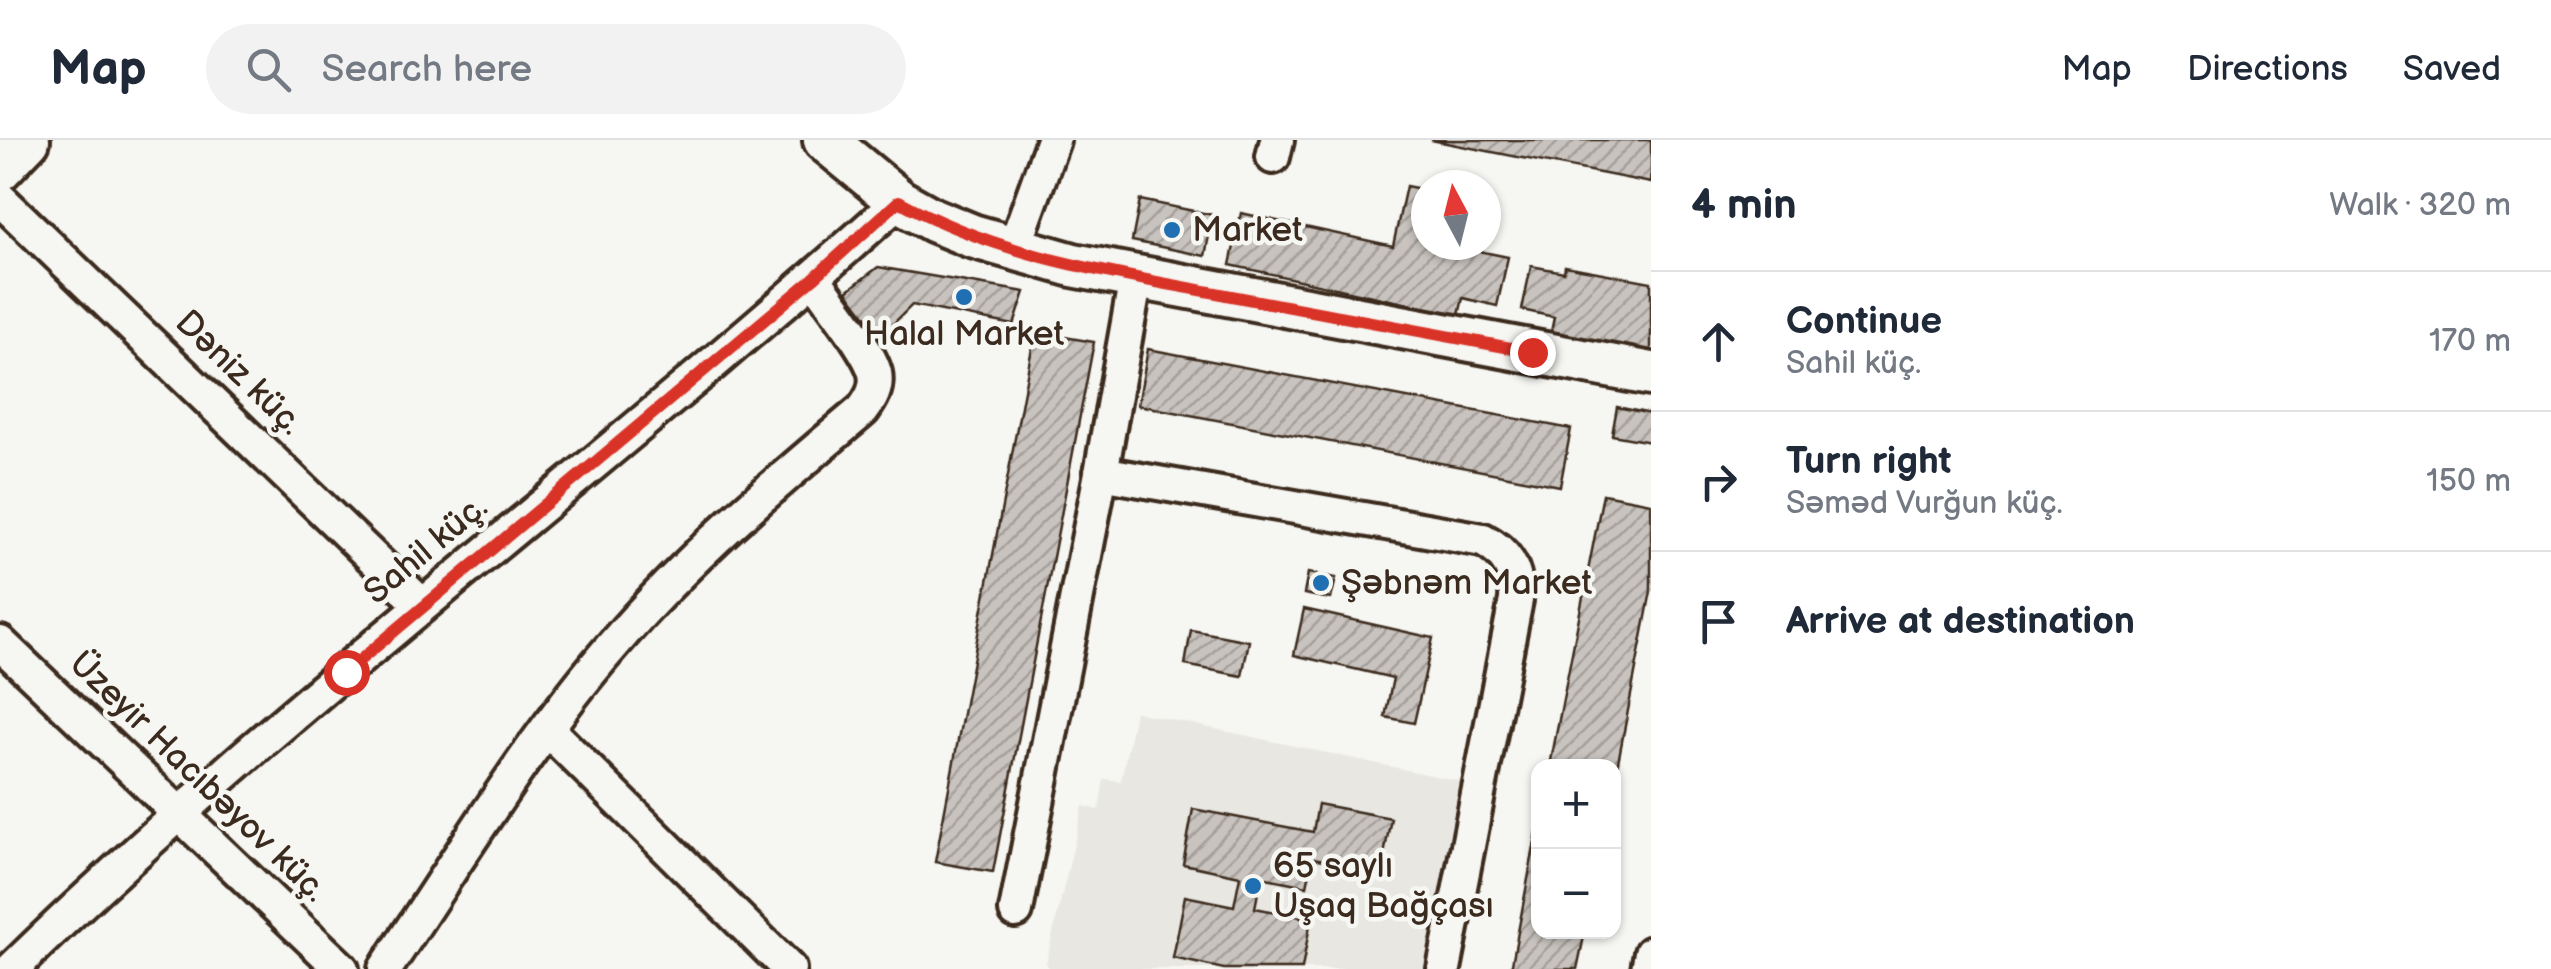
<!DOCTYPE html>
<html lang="en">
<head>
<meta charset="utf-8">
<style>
  body { margin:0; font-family:"Balsamiq Sans",sans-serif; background:#f2f2f3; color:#1f2937 }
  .controls { position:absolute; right:30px; bottom:30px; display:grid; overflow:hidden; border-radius:20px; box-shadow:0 2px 8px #0004 }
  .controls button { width:90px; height:90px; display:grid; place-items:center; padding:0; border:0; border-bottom:2px solid #e0e1e3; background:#fff; color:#1f2937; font:50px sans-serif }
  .compass { position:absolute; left:1411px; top:30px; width:90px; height:90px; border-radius:50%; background:#fff; box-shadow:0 2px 8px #0004; rotate:353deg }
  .stop { position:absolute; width:30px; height:30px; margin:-22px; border:8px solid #d93025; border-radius:50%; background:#fff }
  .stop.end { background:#d93025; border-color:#fff; box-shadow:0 2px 10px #0008 }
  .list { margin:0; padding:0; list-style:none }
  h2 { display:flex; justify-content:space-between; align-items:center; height:130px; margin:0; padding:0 40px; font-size:42px }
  h2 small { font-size:32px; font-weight:400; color:#747a83 }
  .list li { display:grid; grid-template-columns:65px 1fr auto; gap:30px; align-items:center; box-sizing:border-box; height:140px; padding:0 40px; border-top:2px solid #e0e1e3 }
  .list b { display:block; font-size:38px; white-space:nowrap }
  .list p { margin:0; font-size:32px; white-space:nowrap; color:#747a83 }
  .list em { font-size:32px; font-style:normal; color:#747a83 }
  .icon { flex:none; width:55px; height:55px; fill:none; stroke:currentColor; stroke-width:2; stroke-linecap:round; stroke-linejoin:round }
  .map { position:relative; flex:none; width:1651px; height:829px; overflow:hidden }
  header { display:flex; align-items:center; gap:60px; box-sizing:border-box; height:140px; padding:0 50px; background:#fff; border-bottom:2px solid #e0e1e3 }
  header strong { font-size:48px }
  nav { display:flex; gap:55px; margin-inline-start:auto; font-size:35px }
  .search { width:700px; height:90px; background:#f2f2f3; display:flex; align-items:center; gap:25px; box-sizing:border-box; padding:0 35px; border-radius:55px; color:#747a83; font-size:38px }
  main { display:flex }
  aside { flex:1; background:#fff }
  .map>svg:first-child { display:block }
  .built { fill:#e8e7e2 }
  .building { fill:url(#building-hatch); stroke:#3b2a1e; stroke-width:2.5 }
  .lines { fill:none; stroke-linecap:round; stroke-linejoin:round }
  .minor-casing { stroke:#3b2a1e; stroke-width:40 }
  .major-casing { stroke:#3b2a1e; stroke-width:50 }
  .minor { stroke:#f6f6f2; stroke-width:32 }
  .major { stroke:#f6f6f2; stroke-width:42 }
  .route { stroke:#d93025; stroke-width:12 }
  .poi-dot { fill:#1f6fb2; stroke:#f6f6f2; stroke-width:4 }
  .labels { text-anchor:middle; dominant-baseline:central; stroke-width:9; stroke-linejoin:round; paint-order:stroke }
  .poi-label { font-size:35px; fill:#3b2a1e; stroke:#f6f6f2; text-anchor:start }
  .street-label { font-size:35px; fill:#3b2a1e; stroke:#f6f6f2 }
</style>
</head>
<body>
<header>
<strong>Map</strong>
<div class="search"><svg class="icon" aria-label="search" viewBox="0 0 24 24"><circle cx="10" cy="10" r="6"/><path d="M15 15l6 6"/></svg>Search here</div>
<nav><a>Map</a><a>Directions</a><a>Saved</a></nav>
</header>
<main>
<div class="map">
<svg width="1651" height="829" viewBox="0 0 1651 829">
  <defs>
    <pattern id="building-hatch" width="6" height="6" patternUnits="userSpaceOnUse" patternTransform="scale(2.5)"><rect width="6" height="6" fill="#c8c3be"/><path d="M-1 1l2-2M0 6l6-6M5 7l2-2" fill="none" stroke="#a49f9a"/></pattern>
  </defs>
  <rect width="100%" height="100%" fill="#f6f6f2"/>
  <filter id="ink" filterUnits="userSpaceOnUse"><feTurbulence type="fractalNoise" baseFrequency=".01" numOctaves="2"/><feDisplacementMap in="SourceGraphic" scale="20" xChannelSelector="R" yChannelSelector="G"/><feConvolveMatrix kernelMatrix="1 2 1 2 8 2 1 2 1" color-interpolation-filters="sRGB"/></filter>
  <g filter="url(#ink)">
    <!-- built -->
    <path class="built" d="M1135,572L1463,642L1426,829H1050L1046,823L1083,666L1099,670L1104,639L1121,641Z"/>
    <!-- building -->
    <g class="building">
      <path d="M1431,0H1651V43Z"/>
      <path d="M1406,46L1426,50V105H1475L1474,110L1508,117L1497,166L1463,158L1459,175L1230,125L1241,73L1393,106Z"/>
      <path d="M1140,60L1213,75L1205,116L1132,101Z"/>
      <path d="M1531,126L1564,132L1565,126L1651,142V216L1550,197L1554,177L1522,170Z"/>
      <path d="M878,127L1025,152L1014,185L912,165L881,196L847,151Z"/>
      <path d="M1035,192L1094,202L993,732L935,722Z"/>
      <path d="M1148,209L1571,289L1560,346L1138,265Z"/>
      <path d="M1617,267L1651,274V302L1612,295Z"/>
      <path d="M1603,354L1651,363V451L1614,643V626H1550Z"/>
      <path d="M1308,433L1336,438L1331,459L1304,454Z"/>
      <path d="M1304,469L1433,498L1414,583L1385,577L1393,538L1294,515Z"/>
      <path d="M1191,490L1249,501L1242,536L1185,525Z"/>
      <path d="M1318,664L1391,678L1381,731L1313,718L1307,746L1261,737L1255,768L1311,779L1302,829H1224L1173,818L1185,756L1234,766L1240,736L1183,724L1193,669L1313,692Z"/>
      <path d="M1538,686V792H1585L1577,829H1511Z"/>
    </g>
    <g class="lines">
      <!-- minor casing -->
      <g class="minor-casing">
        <g id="minor">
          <path d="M1273,17L1277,0"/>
          <path d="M0,59L422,465"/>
          <path d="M1014,108L1053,0"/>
          <path d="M1136,138L1101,333L1483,400C1508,413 1518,433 1516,460L1444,829"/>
          <path d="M0,503L342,829"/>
          <path d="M548,590L789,829"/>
          <path d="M1016,771L1101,333"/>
          <path d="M12,829C293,556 609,323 899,61"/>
          <path d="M385,829C458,721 528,603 613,505C688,417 775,344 863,270C871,259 878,248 875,233C869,209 829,161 814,138"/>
          <path d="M1648,829L1651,813"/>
        </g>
      </g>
      <!-- major casing -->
      <g class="major-casing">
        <g id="major">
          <path d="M825,0L899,61L933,80L972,96L1073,125L1651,234"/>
          <path d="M0,29L28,0"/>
        </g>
      </g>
      <!-- minor -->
      <use href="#minor" class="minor"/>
      <!-- major -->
      <use href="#major" class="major"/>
    </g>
  </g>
  <g class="lines" filter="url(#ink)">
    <!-- route -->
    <path class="route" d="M346,532L814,138L899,61C999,117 1115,134 1226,155C1328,174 1430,193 1532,212"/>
  </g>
  <!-- markers -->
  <g class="poi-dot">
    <circle cx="1172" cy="90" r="10"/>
    <circle cx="964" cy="157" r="10"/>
    <circle cx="1321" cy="443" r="10"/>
    <circle cx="1253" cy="746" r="10"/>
  </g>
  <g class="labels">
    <!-- poi labels -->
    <g class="poi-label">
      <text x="1192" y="90">Market</text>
      <text x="964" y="194" text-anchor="middle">Halal Market</text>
      <text x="1341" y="443">Şəbnəm Market</text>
      <text x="1273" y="726">65 saylı<tspan x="1273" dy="40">Uşaq Bağçası</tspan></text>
    </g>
    <!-- street labels -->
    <g class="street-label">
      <text transform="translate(239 233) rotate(44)">Dәniz küç.</text>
      <text transform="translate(426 410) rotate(-40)">Sahil küç.</text>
      <text transform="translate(198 637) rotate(44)">Üzeyir Hacıbəyov küç.</text>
    </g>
  </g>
</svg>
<div class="controls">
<button>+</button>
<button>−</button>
</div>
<svg class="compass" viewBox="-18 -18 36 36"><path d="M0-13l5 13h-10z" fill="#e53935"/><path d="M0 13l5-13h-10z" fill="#747a83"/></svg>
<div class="stop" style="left:346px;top:532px"></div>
<div class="stop end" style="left:1532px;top:212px"></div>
</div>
<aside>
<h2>4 min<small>Walk · 320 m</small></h2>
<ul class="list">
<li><svg class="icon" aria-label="ahead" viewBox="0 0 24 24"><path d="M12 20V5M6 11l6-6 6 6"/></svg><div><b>Continue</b><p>Sahil küç.</p></div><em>170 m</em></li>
<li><svg class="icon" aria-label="right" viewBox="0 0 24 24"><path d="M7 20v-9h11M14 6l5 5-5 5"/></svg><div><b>Turn right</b><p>Səməd Vurğun küç.</p></div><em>150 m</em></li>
<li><svg class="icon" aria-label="arrive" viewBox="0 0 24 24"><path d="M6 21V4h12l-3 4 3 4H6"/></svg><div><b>Arrive at destination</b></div></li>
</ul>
</aside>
</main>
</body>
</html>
